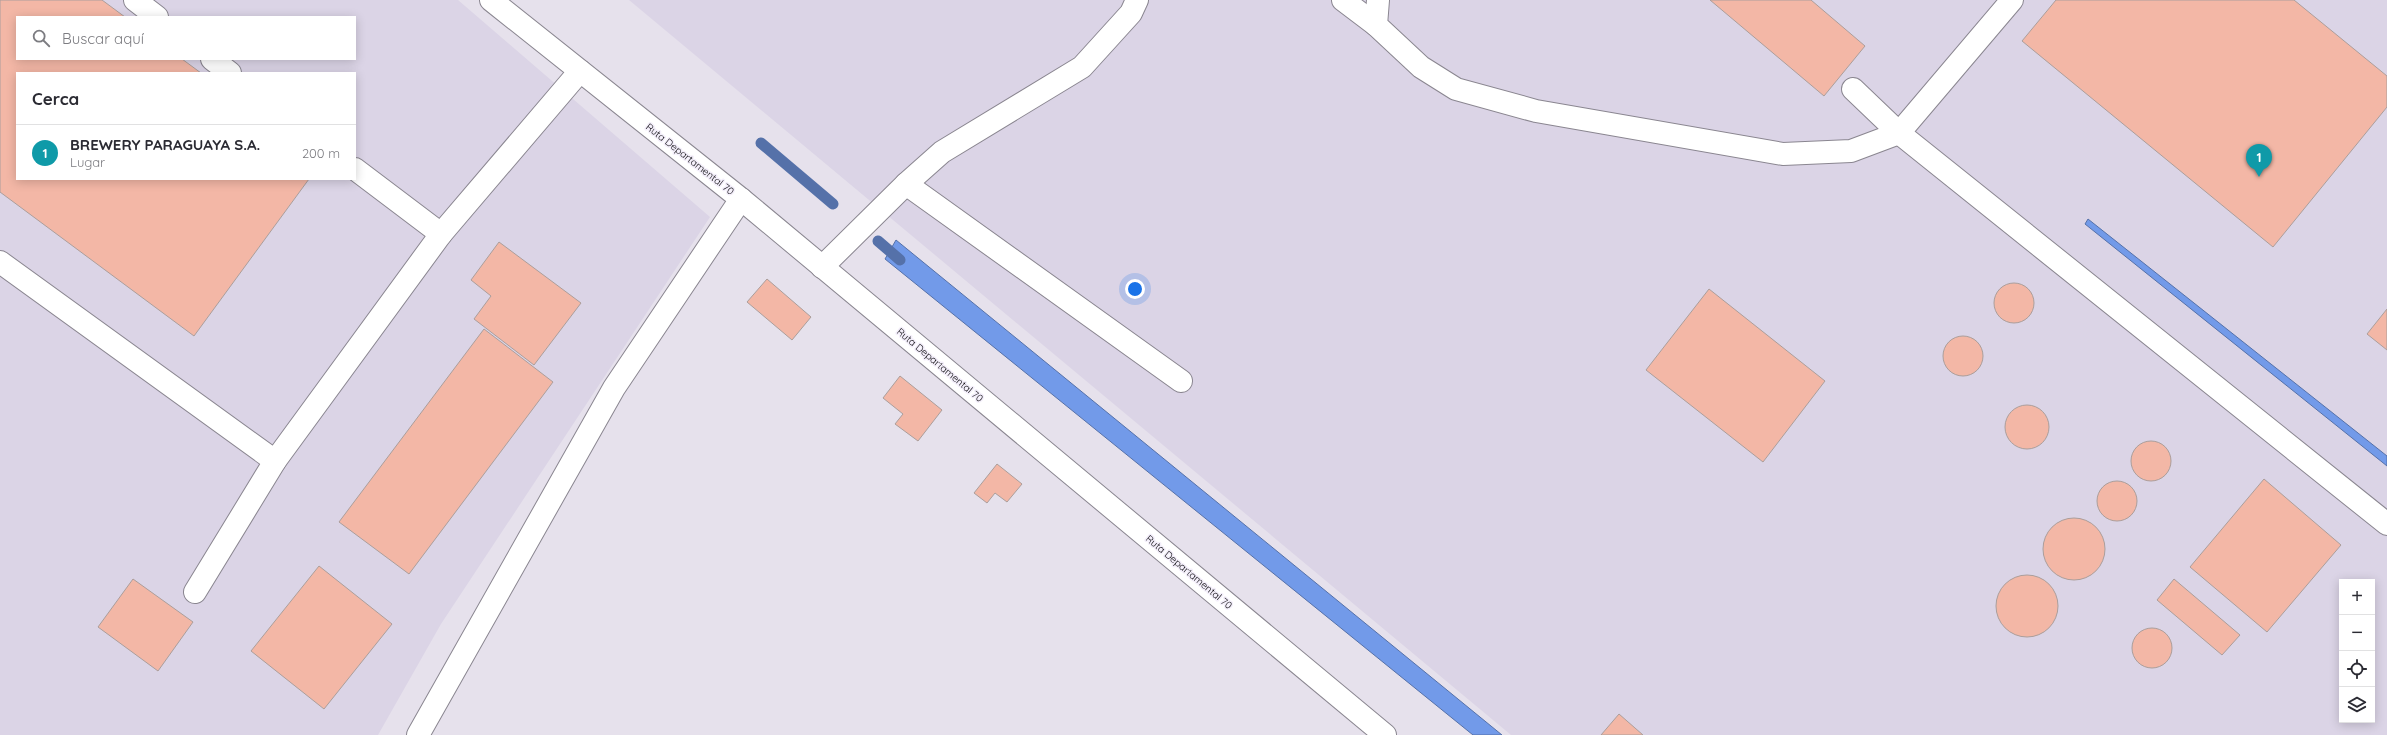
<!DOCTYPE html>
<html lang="es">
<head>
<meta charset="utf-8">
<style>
  body { margin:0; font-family:Quicksand,sans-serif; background:#f7f7f7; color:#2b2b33 }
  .controls { position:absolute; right:12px; bottom:12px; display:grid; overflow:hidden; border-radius:0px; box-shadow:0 2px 10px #0003 }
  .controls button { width:36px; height:36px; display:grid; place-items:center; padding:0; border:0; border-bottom:1px solid #e1e1e2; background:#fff; color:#2b2b33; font:20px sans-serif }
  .you { position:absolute; left:1135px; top:289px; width:14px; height:14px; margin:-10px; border:3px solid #fff; border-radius:50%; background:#1a73e8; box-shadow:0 0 0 6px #1a73e833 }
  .badge { display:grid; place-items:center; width:26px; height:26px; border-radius:50%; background:#0b8043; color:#fff; font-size:13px; font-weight:700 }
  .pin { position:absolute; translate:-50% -33px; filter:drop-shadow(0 1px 2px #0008) }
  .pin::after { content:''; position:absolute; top:21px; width:14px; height:12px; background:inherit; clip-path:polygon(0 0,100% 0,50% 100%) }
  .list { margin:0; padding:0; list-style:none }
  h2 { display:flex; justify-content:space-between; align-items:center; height:52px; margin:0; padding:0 16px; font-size:17px }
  h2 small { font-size:13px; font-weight:400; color:#7c7c81 }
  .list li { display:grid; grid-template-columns:26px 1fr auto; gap:12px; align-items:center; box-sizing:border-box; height:56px; padding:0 16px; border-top:1px solid #e1e1e2 }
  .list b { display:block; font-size:15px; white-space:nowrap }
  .list p { margin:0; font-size:13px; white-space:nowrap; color:#7c7c81 }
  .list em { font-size:13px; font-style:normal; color:#7c7c81 }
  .icon { flex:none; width:22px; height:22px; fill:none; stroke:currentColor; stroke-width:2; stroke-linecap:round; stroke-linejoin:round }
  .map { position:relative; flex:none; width:2387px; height:735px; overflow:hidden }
  .search { position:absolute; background:#fff; box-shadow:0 2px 10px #0003; left:16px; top:16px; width:340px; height:44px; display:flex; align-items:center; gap:10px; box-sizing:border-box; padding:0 14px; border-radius:0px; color:#7c7c81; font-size:15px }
  .panel { position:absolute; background:#fff; box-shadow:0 2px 10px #0003; left:16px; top:72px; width:340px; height:108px; border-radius:0px }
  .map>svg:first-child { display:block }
  .built { fill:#dbd4e6; fill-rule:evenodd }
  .water { fill:#729ae9; stroke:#5571a9 }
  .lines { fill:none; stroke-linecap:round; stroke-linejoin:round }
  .stream { stroke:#5571a9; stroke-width:11 }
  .building { fill:#f3b7a6; stroke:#ab9e9b }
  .lane-casing { stroke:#8a8690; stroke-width:24 }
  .secondary-casing { stroke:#8a8690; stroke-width:24 }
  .lane { stroke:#fff; stroke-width:22 }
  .secondary { stroke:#fff; stroke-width:22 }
  .labels { text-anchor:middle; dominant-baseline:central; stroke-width:3; stroke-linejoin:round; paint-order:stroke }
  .street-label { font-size:10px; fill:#121115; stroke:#f3eefa }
</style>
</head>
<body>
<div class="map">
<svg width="2387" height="735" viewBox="0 0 2387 735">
  <rect width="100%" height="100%" fill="#e6e1ec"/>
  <!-- built -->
  <g class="built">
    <path d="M0,0H458L710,217L441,624L378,735H0ZM17,17H355V59H17ZM17,73H355V179H17Z"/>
    <path d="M629,0H2387V735H1511ZM2342,582H2372V720H2342Z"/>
  </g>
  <!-- water -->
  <g class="water">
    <path d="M2088,219L2387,456V466L2085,224Z"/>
    <path d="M896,240L1502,735H1473L885,259Z"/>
  </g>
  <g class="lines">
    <!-- stream -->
    <g class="stream">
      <path d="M761,143L833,204"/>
      <path d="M878,241L900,260"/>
    </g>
  </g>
  <!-- building -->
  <g class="building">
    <path d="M0,0H102L125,17H17V59H182L201,73H17V179H309L194,336L0,192Z"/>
    <path d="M1710,0H1811L1865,46L1824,96Z"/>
    <path d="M2056,0H2294L2387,76V107L2273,247L2022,41Z"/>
    <path d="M499,242L581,303L534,365L474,319L491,296L471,280Z"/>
    <path d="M767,279L811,317L792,340L747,302Z"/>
    <circle cx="2014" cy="303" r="20"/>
    <path d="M1709,289L1825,381L1763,462L1646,370Z"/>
    <path d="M2387,309V350L2367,334Z"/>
    <path d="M484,329L553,382L409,574L339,522Z"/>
    <circle cx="1963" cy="356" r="20"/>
    <path d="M900,376L942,410L918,441L895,424L903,414L883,398Z"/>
    <circle cx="2027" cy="427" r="22"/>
    <circle cx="2151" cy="461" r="20"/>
    <path d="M997,464L1022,484L1007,502L995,493L987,503L974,493Z"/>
    <path d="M2264,479L2341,545L2267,632L2190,567Z"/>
    <circle cx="2117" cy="501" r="20"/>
    <circle cx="2074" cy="549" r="31"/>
    <path d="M319,566L392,624L324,709L251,651Z"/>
    <circle cx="2027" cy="606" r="31"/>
    <path d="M133,579L193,622L158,671L98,627Z"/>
    <path d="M2174,579L2240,635L2222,655L2157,600Z"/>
    <circle cx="2152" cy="648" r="20"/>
    <path d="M1619,714L1643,735H1601Z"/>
  </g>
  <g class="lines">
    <!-- lane casing -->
    <g class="lane-casing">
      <g id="lane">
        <path d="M135,0L157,17"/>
        <path d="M1343,0L1376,25"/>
        <path d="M1378,0L1376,25L1421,67L1456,89L1536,111L1783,154L1851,151L1899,133L2012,0"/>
        <path d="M212,59L230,73"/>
        <path d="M1853,89L1899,133L2387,524"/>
        <path d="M355,169L441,234"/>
        <path d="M906,184L1181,381"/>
        <path d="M0,262L275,461"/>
        <path d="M822,267L906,184L942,152L1082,67L1131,13L1137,0"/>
        <path d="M195,592L275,461L441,234L580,71"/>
      </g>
    </g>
    <!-- secondary casing -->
    <g class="secondary-casing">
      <g id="secondary">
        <path d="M491,0L741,199L1385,735"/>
        <path d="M418,735L614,388L741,199"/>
      </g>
    </g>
    <!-- lane -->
    <use href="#lane" class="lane"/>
    <!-- secondary -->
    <use href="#secondary" class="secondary"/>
  </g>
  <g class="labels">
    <!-- street labels -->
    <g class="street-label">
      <text transform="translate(690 159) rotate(38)">Ruta Departamental 70</text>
      <text transform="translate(940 365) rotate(40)">Ruta Departamental 70</text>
      <text transform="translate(1189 572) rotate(40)">Ruta Departamental 70</text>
    </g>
  </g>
</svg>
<div class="controls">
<button>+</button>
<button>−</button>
<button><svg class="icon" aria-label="locate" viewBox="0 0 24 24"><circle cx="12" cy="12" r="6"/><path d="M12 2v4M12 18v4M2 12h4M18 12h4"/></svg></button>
<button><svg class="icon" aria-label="layers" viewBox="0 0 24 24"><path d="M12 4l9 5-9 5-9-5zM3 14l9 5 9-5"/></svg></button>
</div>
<div class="you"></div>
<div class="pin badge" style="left:2259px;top:177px;background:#0f9aa8">1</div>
<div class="search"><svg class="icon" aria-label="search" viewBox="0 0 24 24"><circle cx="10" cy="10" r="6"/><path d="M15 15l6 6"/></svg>Buscar aquí</div>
<section class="panel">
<h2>Cerca<small></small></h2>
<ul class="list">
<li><span class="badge" style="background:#0f9aa8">1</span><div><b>BREWERY PARAGUAYA S.A.</b><p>Lugar</p></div><em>200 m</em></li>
</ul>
</section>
</div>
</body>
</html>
